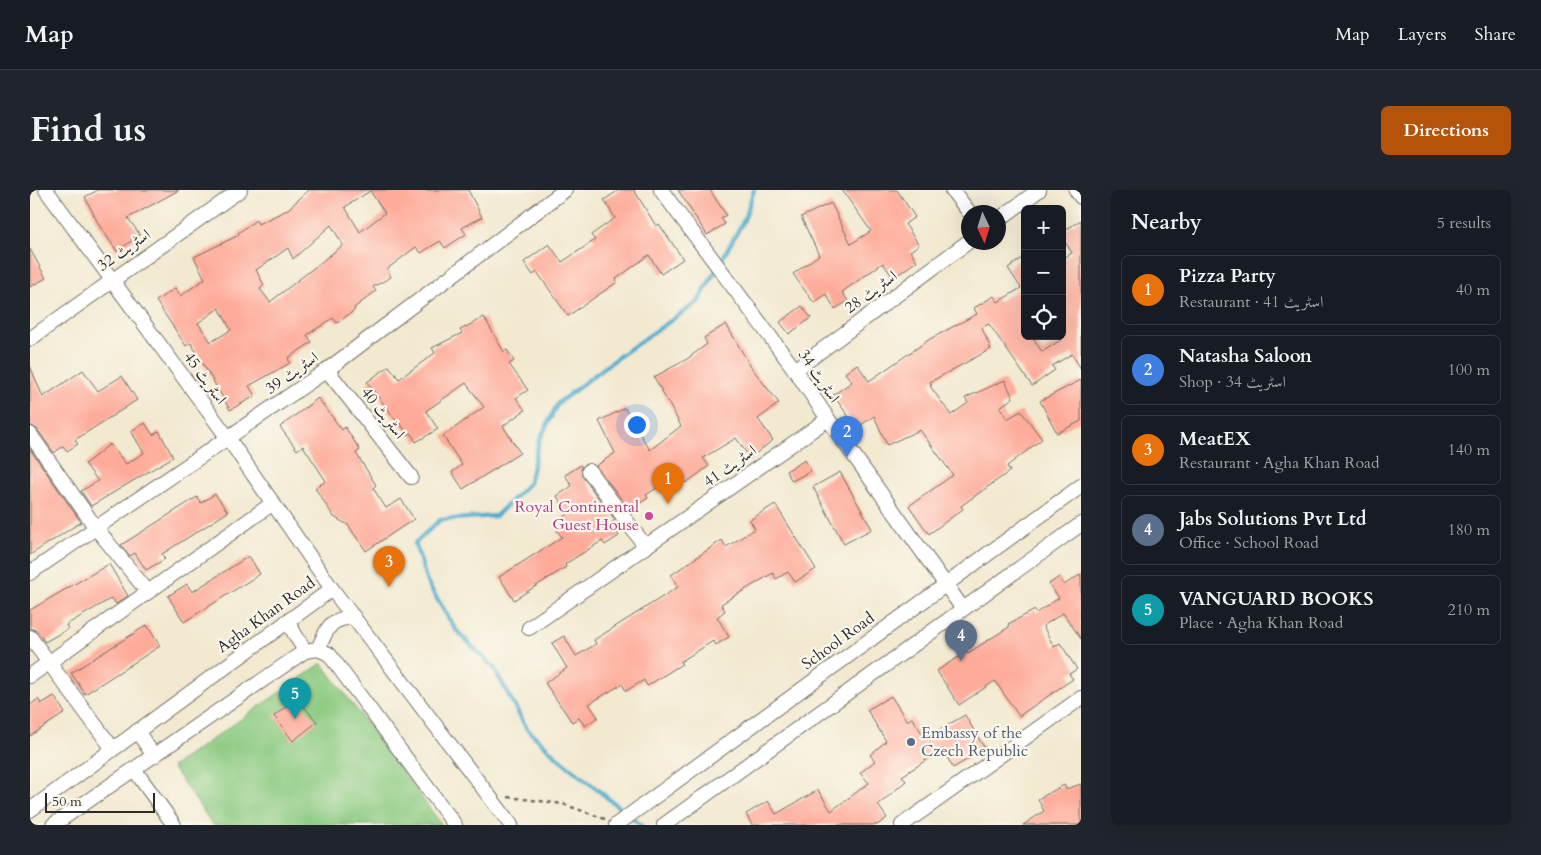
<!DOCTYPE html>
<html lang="en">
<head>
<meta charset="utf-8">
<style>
  body { margin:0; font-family:Cardo,Amiri,serif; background:#20242c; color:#f1f3f6 }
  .controls { position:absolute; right:15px; top:15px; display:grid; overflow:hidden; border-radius:8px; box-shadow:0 5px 20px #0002 }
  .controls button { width:45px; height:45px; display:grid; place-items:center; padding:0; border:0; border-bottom:1px solid #363941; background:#171b24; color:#f1f3f6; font:25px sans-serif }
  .compass { position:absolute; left:931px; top:15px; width:45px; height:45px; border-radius:50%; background:#171b24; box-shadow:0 5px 20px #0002; rotate:176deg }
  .scale { position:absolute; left:15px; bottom:12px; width:110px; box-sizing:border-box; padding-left:5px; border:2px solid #2b2b2b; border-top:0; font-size:14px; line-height:18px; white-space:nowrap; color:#2b2b2b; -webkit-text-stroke:4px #fbf7ec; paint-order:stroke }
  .you { position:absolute; left:606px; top:234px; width:18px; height:18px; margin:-12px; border:4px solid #fff; border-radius:50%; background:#1a73e8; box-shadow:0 0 0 8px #1a73e833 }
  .badge { display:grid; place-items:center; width:32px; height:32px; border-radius:50%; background:#b45309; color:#fff; font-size:16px; font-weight:700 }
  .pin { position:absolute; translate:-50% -41px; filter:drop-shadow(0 1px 2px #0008) }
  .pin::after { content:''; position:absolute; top:26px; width:18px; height:15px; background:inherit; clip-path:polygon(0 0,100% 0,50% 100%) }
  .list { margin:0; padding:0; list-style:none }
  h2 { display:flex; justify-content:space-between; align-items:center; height:65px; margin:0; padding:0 20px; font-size:21px }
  h2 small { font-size:16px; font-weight:400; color:#9ea1a6 }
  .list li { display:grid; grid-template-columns:32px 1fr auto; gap:15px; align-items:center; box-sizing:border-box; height:70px; margin:0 10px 10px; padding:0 10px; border:1px solid #363941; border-radius:8px }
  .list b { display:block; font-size:19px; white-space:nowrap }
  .list p { margin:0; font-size:16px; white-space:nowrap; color:#9ea1a6 }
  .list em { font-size:16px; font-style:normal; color:#9ea1a6 }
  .icon { flex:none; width:28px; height:28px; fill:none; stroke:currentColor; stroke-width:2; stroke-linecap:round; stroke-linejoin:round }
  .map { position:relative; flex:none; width:1051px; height:635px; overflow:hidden; border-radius:8px }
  header { display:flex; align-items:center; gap:30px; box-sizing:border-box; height:70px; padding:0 25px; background:#171b24; border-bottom:1px solid #363941 }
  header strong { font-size:24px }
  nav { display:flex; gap:28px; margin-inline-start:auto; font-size:18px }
  .intro { display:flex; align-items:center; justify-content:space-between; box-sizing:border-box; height:120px; padding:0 30px }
  h1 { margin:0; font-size:35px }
  .button { padding:12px 22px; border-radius:8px; background:#b45309; color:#fff; font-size:18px; font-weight:700 }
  main { display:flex; gap:30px; padding:0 30px }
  aside { flex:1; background:#171b24; border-radius:8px; box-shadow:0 5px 20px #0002 }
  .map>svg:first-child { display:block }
  .green { fill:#8bca81; stroke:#5b7a56 }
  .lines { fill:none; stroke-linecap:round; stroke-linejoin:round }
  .stream { stroke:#4eadcd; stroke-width:4.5 }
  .building { fill:#feab9a; fill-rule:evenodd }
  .minor-casing { stroke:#716e65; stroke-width:16 }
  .path { stroke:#716e65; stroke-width:2.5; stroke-dasharray:4 4; stroke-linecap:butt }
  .minor { stroke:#fff; stroke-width:14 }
  .hotel-dot { fill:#d1479c; stroke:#fbf7ec; stroke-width:2 }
  .service-dot { fill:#5c6f8a; stroke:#fbf7ec; stroke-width:2 }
  .labels { text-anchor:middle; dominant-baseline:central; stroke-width:4.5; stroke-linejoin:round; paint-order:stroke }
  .street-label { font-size:16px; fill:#2b2b2b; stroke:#fbf7ec }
  .hotel-label { font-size:16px; fill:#b23c85; stroke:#fbf7ec; text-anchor:end }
  .service-label { font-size:16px; fill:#4e5e75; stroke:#fbf7ec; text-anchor:start }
</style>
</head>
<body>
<header>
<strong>Map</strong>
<nav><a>Map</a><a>Layers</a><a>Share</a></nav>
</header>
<div class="intro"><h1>Find us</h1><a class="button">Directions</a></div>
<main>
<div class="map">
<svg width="1051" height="635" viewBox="0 0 1051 635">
  <rect width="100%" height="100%" fill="#fbf7ec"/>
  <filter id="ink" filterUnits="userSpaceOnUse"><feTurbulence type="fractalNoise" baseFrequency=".02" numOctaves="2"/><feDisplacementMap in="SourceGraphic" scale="10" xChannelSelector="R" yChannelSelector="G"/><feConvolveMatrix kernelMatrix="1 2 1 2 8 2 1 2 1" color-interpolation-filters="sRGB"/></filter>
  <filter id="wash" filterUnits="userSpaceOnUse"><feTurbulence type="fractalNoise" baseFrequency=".0096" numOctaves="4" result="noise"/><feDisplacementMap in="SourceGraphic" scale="20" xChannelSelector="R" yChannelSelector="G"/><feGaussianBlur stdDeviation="1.12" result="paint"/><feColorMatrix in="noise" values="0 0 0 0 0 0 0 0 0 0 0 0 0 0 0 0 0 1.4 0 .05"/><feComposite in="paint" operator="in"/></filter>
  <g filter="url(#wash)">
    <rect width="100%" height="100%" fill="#f2e9d0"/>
    <!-- green -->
    <path class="green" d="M292,473L412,635H183L142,577Z"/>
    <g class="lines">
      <!-- stream -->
      <path class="stream" d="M611,635L527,567L497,539L464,478L426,440L397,392L385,353L410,330L466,326L499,293L509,251L528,213L591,165L668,112L714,30L724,0"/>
    </g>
    <g id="blocks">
      <!-- building -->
      <g class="building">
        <path d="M68,0H149L98,28L110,45L87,61L69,35L55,7Z"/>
        <path d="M279,0H438L452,27L432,38L436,44L415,58L410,51L391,63L386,57L357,79L361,87L343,97L346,101L324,118L325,120L307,133L303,128L277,145L282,152L258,168L260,173L219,196L225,206L200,220L161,153L156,156L126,111L145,98L150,106L175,89L164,67L209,45L208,43L226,30L228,34L257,20ZM340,1L355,23L330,42L315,17ZM301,35L313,55L240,112L230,99L234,95L226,80L258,58L263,69ZM189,118L201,140L181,152L168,133Z"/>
        <path d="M589,0H604L626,36L629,34L653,69L631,84L619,65L586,89L587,92L538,126L507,82L503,85L494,72L519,54L532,72L565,50L561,45L585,28L574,10Z"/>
        <path d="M648,0H680L696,25L691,28L695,34L677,45Z"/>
        <path d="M812,0H867L885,27L875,34L889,55L880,61L887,71L863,88L853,73L812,102L818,111L805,119L796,104L784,113L763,84L789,65L771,27L801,13L821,54L841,41Z"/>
        <path d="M1051,30V179L1042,164L1022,176L1025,180L1002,196L959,134L952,138L961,159L900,192L902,195L900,196L921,225L938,213L935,208L975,190L983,208L970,217L977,229L991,221L1012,249L977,276L980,281L931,316L933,319L899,344L879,316L923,285L890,240L857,255L844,226L827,238L803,205L822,192L815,183L827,174L839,191L900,149L947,124L944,118L964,106L968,112L991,98L978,78L995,66V146H1002L1012,162L1032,149V69L1042,63L1032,47V42Z"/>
        <path d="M0,59L16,88L0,97Z"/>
        <path d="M772,116L781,128L759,144L750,132Z"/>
        <path d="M454,127L474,162L477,160L484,171L479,174L498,200L486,208L495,220L473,236L490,263L433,299L422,282L432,275L413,246L454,217L436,193L396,221L408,239L386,252L381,243L378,245L370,233L369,234L337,192L359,176L369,189L405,163L402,158L432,143L430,140Z"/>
        <path d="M696,134L721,177L749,213L728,229L743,250L720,268L706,248L673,268L679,276L656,293L649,284L616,305L618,308L600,320L566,276L585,263L569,231L595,218L609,244H610L620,260L651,236L624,187L657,169L677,154L674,148Z"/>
        <path d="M0,176L13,207L53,180L68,201L92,186L107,210L45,250L48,254L37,261L33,256L24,263L7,239L0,235Z"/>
        <path d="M1051,190V231L1027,243L1010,211Z"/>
        <path d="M288,208L312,240L315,237L330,260L326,263L346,295L343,298L356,318L371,309L384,329L336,361L318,335L304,327L285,298L296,291L273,256L267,260L250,237Z"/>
        <path d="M115,233L123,245L129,241L143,267L61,316L51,301L68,291L55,274L80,254L96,274L114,263L101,241Z"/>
        <path d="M0,259L51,332L0,365Z"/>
        <path d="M775,270L781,281L762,291L756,281Z"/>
        <path d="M551,275L552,286L585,330L581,333L589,346L575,355L572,351L535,374L536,377L484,410L469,387L532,347L527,341L534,336L530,330L538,324L527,306L542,296L535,285Z"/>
        <path d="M810,282L842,339L814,354L783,297Z"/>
        <path d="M185,304L198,322L132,364L135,369L116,380L105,363L100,366L91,355L167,307L171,313Z"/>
        <path d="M745,314L786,379L765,392L758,382L746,389L743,383L691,414L695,421L687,427L699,447L686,455L683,451L650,472L652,474L617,496L614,490L596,501L592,494L559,514L568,527L555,536L549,528L542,532L515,493L537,478L522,453L534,446L546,466L566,454L564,450L648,397L641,385L692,350L696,357L725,339L720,330Z"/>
        <path d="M219,366L230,384L154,432L138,406L157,394L162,402Z"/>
        <path d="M79,374L98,406L86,414L82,408L36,435L38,439L15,452L7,441L0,438V420Z"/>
        <path d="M1051,384V449L1033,423L1013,436L1024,457L1030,453L1047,479L1039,484L1043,489L989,526L965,491L929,515L907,481L937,461L938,463L979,437L978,434L1005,420L1006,423L1029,408L1019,394L1029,387L1034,395Z"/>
        <path d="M117,435L130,456L55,504L41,483Z"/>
        <path d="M24,506L35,523L0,546V515L8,509L11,514Z"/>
        <path d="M861,506L877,531L882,528L895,548L935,525L955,559L923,578L913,559L872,586L876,591L848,615L857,628L847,635H722L716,624L738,611L746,624L788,600L801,621L839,593L830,583L845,571L840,565L856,551L837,520Z"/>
        <path d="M267,508L287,532L263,551L244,526Z"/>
        <path d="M1051,594V635H993L1014,621L1008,609L1034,595L1036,599Z"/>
      </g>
    </g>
  </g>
  <g filter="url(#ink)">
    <use href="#blocks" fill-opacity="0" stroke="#716e65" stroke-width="1"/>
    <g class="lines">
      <!-- minor casing -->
      <g class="minor-casing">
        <g id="minor">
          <path d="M16,0L198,248L302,399L481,635"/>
          <path d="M631,0L765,180L798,229L933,419"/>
          <path d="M922,0L939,22"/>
          <path d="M1046,0L1051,7"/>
          <path d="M968,30L1009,0"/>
          <path d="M0,149L210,0"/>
          <path d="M297,180L381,287"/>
          <path d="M765,180L938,52"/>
          <path d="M0,244L66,338L118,402"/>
          <path d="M559,281L616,357"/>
          <path d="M0,383L297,180L535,0"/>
          <path d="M257,431L275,461"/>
          <path d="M499,438L798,229"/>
          <path d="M0,447L83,559"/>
          <path d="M288,459C298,438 298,429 324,427"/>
          <path d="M0,486L243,313"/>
          <path d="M107,541L124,566"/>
          <path d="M104,579L144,635"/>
          <path d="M0,620L302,399"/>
          <path d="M23,635L275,461L288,459L299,464L425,635"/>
          <path d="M586,635L1051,296"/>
          <path d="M634,635L1051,334"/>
          <path d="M872,635L1051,508"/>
        </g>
      </g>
      <!-- path -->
      <path class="path" d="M478,607L533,614L575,629"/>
      <!-- minor -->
      <use href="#minor" class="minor"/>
    </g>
  </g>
  <!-- markers -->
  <circle class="hotel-dot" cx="619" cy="326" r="5"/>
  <circle class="service-dot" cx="881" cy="552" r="5"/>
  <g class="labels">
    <!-- street labels -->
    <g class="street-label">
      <text transform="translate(94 60) rotate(-35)">اسٹریٹ 32</text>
      <text transform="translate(841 102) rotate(-36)">اسٹریٹ 28</text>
      <text transform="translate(262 183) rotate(-35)">اسٹریٹ 39</text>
      <text transform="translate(789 186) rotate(56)">اسٹریٹ 34</text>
      <text transform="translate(175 188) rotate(54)">اسٹریٹ 45</text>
      <text transform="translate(353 223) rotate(52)">اسٹریٹ 40</text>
      <text transform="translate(700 276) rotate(-35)">اسٹریٹ 41</text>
      <text transform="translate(236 425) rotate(-36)">Agha Khan Road</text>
      <text transform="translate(808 451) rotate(-36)">School Road</text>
    </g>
    <!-- hotel labels -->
    <g class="hotel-label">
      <text x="609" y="317">Royal Continental<tspan x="609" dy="18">Guest House</tspan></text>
    </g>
    <!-- service labels -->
    <g class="service-label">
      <text x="891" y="543">Embassy of the<tspan x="891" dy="18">Czech Republic</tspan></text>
    </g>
  </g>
</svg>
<div class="controls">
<button>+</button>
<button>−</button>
<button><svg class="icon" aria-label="locate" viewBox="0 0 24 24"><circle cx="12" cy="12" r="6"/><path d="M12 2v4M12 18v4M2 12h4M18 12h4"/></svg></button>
</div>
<svg class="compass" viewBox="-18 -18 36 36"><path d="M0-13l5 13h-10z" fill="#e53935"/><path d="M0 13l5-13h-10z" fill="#9ea1a6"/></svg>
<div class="scale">50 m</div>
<div class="you"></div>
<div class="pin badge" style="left:638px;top:314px;background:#e8710a">1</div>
<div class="pin badge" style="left:817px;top:267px;background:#3f7fe0">2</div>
<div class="pin badge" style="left:359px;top:397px;background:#e8710a">3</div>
<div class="pin badge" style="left:931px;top:471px;background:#5c6f8a">4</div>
<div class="pin badge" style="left:265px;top:529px;background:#0f9aa8">5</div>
</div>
<aside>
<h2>Nearby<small>5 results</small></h2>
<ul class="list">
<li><span class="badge" style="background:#e8710a">1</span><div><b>Pizza Party</b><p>Restaurant · اسٹریٹ 41</p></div><em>40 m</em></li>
<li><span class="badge" style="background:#3f7fe0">2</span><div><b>Natasha Saloon</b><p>Shop · اسٹریٹ 34</p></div><em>100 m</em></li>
<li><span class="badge" style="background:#e8710a">3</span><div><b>MeatEX</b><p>Restaurant · Agha Khan Road</p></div><em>140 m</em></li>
<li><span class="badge" style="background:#5c6f8a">4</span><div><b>Jabs Solutions Pvt Ltd</b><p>Office · School Road</p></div><em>180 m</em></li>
<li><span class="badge" style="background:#0f9aa8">5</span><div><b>VANGUARD BOOKS</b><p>Place · Agha Khan Road</p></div><em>210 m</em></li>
</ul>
</aside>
</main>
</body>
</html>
